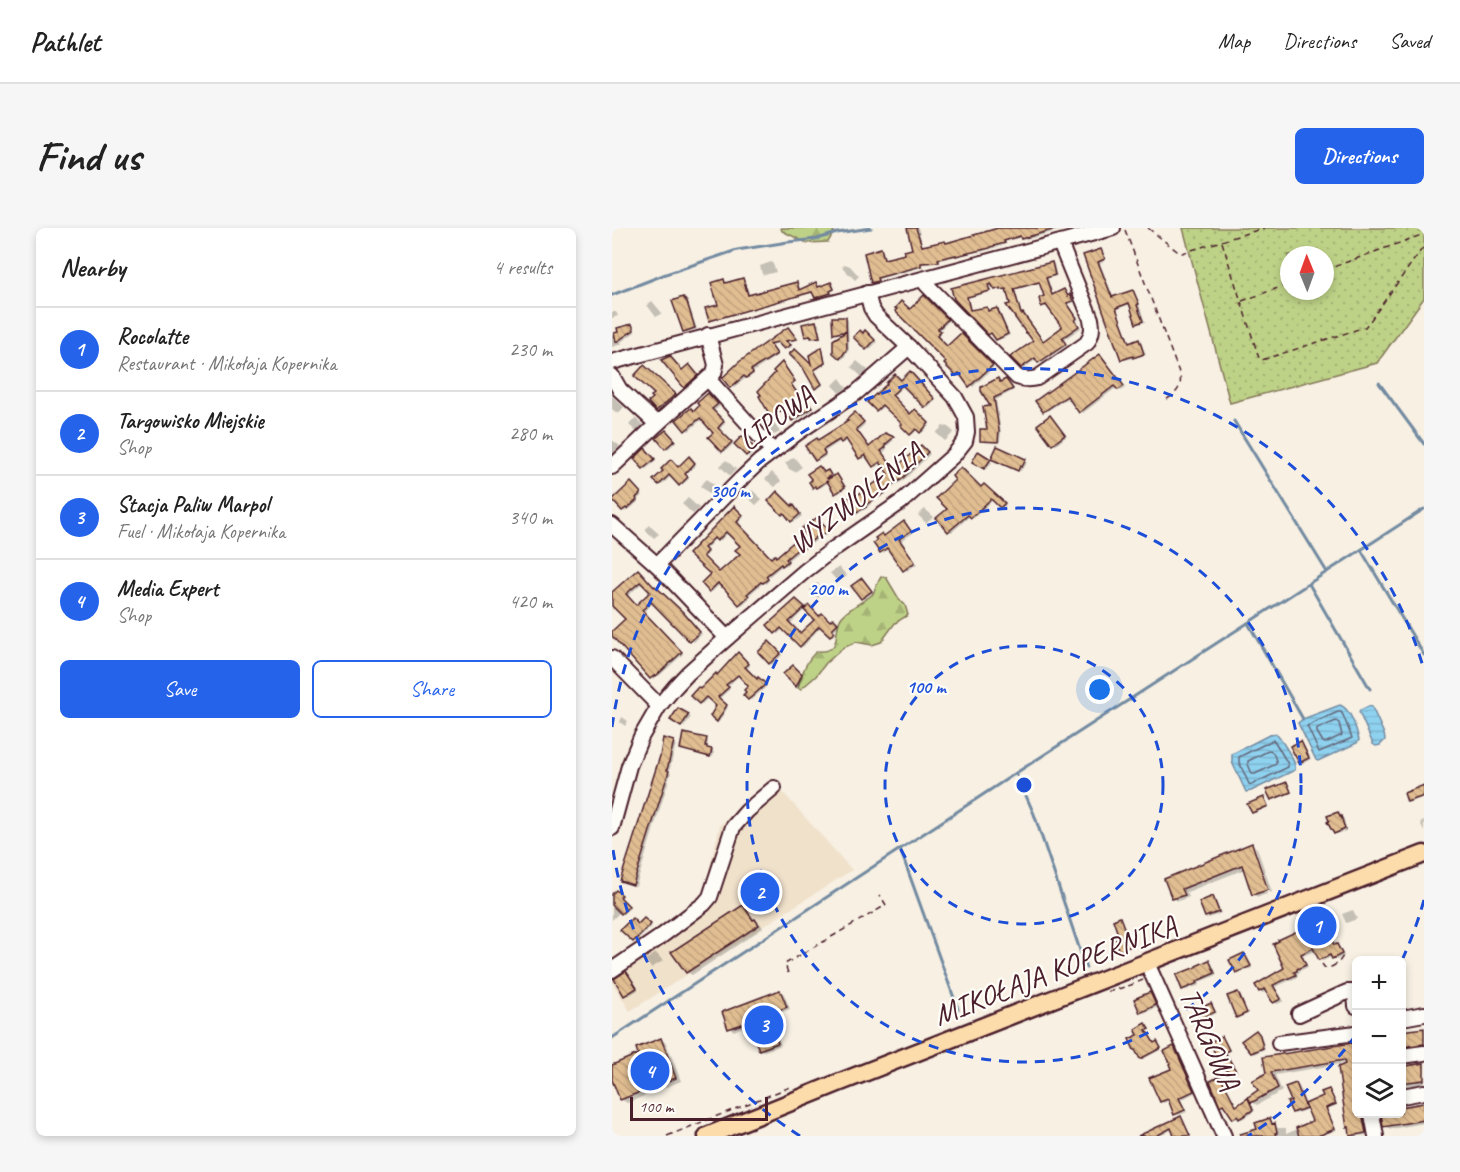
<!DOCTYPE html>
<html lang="en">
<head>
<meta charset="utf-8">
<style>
  body { margin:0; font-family:Caveat,sans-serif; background:#f6f6f6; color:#222 }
  .controls { position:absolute; right:18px; bottom:18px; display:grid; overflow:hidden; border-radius:9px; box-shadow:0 3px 9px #0003 }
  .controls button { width:54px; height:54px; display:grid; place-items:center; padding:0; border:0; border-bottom:2px solid #e0e0e0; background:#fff; color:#222; font:30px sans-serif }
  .compass { position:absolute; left:668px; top:18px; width:54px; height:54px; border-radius:50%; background:#fff; box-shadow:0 3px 9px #0003; rotate:359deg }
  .scale { position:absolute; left:18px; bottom:15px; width:138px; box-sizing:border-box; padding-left:6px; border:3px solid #4a1f2b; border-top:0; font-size:16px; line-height:21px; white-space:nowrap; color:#4a1f2b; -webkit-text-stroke:4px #fdfcf7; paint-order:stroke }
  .you { position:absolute; left:488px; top:462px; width:21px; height:21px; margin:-15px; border:4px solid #fff; border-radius:50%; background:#1a73e8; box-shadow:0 0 0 9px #1a73e833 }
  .badge { display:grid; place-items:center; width:39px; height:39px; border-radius:50%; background:#2563eb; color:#fff; font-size:20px; font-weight:700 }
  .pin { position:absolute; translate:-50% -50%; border:3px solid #fff; box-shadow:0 2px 6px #0006 }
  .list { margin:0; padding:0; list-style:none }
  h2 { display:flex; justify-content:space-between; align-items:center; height:78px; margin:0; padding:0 24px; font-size:26px }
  h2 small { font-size:20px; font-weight:400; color:#767676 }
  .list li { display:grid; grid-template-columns:39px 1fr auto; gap:18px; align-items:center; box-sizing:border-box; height:84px; padding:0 24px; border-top:2px solid #e0e0e0 }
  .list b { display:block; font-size:22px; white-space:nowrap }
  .list p { margin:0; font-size:20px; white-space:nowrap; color:#767676 }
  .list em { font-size:20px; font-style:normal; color:#767676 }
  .actions { display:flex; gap:12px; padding:18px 24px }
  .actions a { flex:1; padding:14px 0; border:2px solid #2563eb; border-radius:9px; text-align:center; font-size:21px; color:#2563eb }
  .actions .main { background:#2563eb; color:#fff }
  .icon { flex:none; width:33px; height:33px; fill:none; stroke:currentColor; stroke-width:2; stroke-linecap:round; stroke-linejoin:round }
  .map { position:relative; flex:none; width:812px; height:908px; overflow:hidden; border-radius:9px }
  header { display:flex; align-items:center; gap:36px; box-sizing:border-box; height:84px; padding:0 30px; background:#fff; border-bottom:2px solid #e0e0e0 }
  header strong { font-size:28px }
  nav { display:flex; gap:33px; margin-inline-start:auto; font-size:21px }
  .intro { display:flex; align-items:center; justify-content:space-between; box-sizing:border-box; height:144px; padding:0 36px }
  h1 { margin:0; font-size:42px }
  .button { padding:15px 27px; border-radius:9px; background:#2563eb; color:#fff; font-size:21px; font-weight:700 }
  main { display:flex; gap:36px; padding:0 36px }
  aside { flex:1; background:#fff; border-radius:9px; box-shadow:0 3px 9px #0003 }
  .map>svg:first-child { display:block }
  .built { fill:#f0e1cb }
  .forest { fill:url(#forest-firs); stroke:#847859; stroke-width:1.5 }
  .garden { fill:url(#garden-dots); stroke:#847859; stroke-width:1.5; fill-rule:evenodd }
  .water { fill:url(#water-rules); stroke:#738aa1; stroke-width:1.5 }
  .shadow { fill:#0003; fill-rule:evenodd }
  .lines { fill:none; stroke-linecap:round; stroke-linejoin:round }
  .shore { stroke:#65677a; stroke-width:1.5 }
  .stream { stroke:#738aa1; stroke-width:3 }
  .building { fill:url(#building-back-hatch); stroke:#4a1f2b; stroke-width:1.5; fill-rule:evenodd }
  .minor-casing { stroke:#4a1f2b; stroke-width:18 }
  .major-casing { stroke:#4a1f2b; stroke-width:21 }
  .path { stroke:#4a1f2b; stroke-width:1.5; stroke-dasharray:6 4.5; stroke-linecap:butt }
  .minor { stroke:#fdfcf7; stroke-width:14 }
  .major { stroke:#fddcac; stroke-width:16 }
  .ring { fill:none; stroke:#1d4ed8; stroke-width:3; stroke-dasharray:10 8 }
  .labels { text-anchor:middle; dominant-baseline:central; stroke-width:4.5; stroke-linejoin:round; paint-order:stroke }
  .street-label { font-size:30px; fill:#4a1f2b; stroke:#fdfcf7 }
  .centre { fill:#1d4ed8; stroke:#fdfcf7; stroke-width:3 }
  .ring-label { font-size:18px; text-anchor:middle; font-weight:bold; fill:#1d4ed8; stroke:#fdfcf7; stroke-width:4.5; stroke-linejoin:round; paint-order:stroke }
</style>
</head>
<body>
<header>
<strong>Pathlet</strong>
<nav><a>Map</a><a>Directions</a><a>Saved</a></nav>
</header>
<div class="intro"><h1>Find us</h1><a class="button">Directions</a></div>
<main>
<aside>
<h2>Nearby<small>4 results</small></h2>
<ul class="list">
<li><span class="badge">1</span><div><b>Rocolatte</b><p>Restaurant · Mikołaja Kopernika</p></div><em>230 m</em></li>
<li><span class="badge">2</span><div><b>Targowisko Miejskie</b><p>Shop</p></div><em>280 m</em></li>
<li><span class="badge">3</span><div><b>Stacja Paliw Marpol</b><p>Fuel · Mikołaja Kopernika</p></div><em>340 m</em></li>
<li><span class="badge">4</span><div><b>Media Expert</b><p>Shop</p></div><em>420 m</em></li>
</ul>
<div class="actions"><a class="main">Save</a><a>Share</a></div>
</aside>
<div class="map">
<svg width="812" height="908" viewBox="0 0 812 908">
  <defs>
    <pattern id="forest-firs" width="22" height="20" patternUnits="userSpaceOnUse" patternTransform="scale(1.5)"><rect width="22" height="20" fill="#bed287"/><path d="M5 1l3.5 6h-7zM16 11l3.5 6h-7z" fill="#a5b475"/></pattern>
    <pattern id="garden-dots" width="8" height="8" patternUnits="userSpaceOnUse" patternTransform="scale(1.5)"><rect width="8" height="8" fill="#bed287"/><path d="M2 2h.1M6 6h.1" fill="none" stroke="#a5b475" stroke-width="1.8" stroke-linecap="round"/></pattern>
    <pattern id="water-rules" width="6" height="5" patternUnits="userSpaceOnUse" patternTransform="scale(1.5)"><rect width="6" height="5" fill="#8ed2f0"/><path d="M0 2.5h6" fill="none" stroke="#7cb4ce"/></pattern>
    <pattern id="building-back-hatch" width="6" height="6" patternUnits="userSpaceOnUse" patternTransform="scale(1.5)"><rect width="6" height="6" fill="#e1be92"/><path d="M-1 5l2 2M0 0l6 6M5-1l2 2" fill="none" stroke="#c3a37e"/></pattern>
  </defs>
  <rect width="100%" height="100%" fill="#f7f0e3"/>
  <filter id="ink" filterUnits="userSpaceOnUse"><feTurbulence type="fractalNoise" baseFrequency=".0167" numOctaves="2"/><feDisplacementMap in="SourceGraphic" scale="12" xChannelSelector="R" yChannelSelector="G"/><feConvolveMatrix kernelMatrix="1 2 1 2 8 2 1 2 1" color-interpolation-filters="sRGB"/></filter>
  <g filter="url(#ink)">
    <!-- built -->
    <path class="built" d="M160,552L240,642L18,783L0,754V737L75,683L88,670L93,658L108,597Z"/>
    <!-- forest -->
    <g class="forest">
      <path d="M169,0H219L222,4L216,14L195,15L170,3Z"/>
      <path d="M269,349H274L287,371L293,377L296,387L283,395L269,414L260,417L244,414L231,420L214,435L204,448L189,461L186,460C189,447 194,432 205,423C232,425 220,404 229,390C234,382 252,373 260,367C264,361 265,355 269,349Z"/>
    </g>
    <!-- garden -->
    <path class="garden" d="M571,0H812V70L765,135L618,175ZM677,27H713V63H677Z"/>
    <!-- water -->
    <g class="water">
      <path d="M728,477C739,481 744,500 747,512L745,515L706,533L704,532L686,495L691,491Z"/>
      <path d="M758,478L760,479L772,506L773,512L768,517L764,518L761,516L747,484L748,482Z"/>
      <path d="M664,506C668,509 682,532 683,537C683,538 683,540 683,542L639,563L634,564L620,534V526L657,507Z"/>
    </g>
    <!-- shadow -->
    <g class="shadow">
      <path d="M296,0H306L311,19L333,14L336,16L386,2L385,0H448V2L413,12L410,9L394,13V16L369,24L367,23L328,32V34L310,36L311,39L267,51L268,54L263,56L261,54L269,22L271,23L274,32L295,27L302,22Z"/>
      <path d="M489,22L491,23L494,32L488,35L502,71L521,63L523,65L533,94L528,96L526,95L519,76L505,81L518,116L527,113L529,114L534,127L513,132L511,131L473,28Z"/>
      <path d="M159,34L161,36L164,44L152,47L150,46L148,38Z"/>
      <path d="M440,35L442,36L445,48L436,50L441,68L452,63L457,69H460L462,74L456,77L467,92L464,93L469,100L451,112L455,117L430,135L425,131L412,140L410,139L423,113L396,62H387L381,56L377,59L379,64L356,70L360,84L374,81L377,84L385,82L387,83L398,107L387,112L382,106L380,107L377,106L341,61ZM429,55L434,69L431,78L433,79L437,78L452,100L432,114L414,88L410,86L403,62Z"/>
      <path d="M233,36L238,38L247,48L243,52L230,39Z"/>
      <path d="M131,52L133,53L138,68L185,56L187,57L189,63L204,56L207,60L218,55L221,56L223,62L204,69L202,64L100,93L98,92L107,78L112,53L115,56Z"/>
      <path d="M315,70L337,93L327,103L330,105L326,110L336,120L352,108L382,139L361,159L349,146L347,148L345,147L299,83Z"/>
      <path d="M71,71L77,77L85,101L75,104L72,103Z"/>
      <path d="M40,73L50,85L44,89L35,77Z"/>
      <path d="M0,84H4L6,88L0,90Z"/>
      <path d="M234,90L236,92L237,122L231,131L229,130L222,113L235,104L224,106L222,105Z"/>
      <path d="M204,95L207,96L209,110L203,111L201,109H197L194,108Z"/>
      <path d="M20,98L22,99L23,104L9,114L10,116L0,119V107L8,105Z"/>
      <path d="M177,101L185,112L175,114L180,119L175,121L168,115L159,117L166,127L141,144L142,146L137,150L135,149L122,160L112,150Z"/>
      <path d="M249,104L252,106H256L265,114L257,122L255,121Z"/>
      <path d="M210,121L211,122L214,136L203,143L211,157L206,161L204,160L201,139Z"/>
      <path d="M488,127L514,159L509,163L505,159L471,185L457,169L434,184L432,182Z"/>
      <path d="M58,129L71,143L77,138L87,149L75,160L73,158Z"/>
      <path d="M245,133L256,142L250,149L239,139Z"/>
      <path d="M170,136L184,154L180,157L188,170L191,168L193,169L201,182L183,193L174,181L162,189L160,188L165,145Z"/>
      <path d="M34,140L65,168L47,183L45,182L44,166Z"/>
      <path d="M300,146L324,172L316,180L293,157L281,168L299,187L305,184L318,197L310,205L306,201L300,207L292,196L272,178L266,183L264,182L289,153Z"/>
      <path d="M228,150L235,160L227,165L221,157Z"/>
      <path d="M386,151L389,155L394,152L396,154L402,162L384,172L389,204L388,214L372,213L369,212L376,203Z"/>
      <path d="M96,166L108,178L102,183L113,195L107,202L121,216L113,224L111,223L103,205L90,191L77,203L66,193L83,184Z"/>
      <path d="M0,168L12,179L6,186L0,181Z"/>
      <path d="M243,185L253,196L246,203L258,220L273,206L282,212L274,219L275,221L271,225L283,243L311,220L318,226L291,253L279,259L272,264L274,266L260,274L255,280L244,287L242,285V272L278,247L270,235L265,239L256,227L250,231L248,230L236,212L232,215L229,213L212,224L214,228L206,233L204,232L207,213L238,194Z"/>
      <path d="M439,189L455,208L444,217L441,216Z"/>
      <path d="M23,190L32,198L26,205L17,197Z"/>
      <path d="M159,191L168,204L162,207L151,196Z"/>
      <path d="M331,198L334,199L335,198L342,204L333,213L324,205Z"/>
      <path d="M56,205L64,214L56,221L54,220Z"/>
      <path d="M133,211L144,222L137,229L124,216Z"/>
      <path d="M0,212L8,218L2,227L0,226Z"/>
      <path d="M386,220L415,233L413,239L411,238L409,243L381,230Z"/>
      <path d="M36,223L44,233L34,241L32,240Z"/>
      <path d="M366,225L380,234L375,241L362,233Z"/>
      <path d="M182,229L190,239L183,244L177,241L173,235Z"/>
      <path d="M79,231L84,237L73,247L77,251L70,257L59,248L50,257L48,256L53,243L67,240Z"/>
      <path d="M114,232L124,241L118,248L108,238Z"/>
      <path d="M216,243L221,250L227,249L234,260L226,266L217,254L208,260L202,259Z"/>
      <path d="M160,244L169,253L163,259L153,251Z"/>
      <path d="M95,251L106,260L99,267L88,258Z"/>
      <path d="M346,252L370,261L375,259L394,277L391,280L381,272L362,290L358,288L340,304L326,290L337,281Z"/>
      <path d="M21,258L30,267L25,272L26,274L18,281L16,280L13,284L11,282Z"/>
      <path d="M140,262L150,271L144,277L134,268Z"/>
      <path d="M168,266L181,279H183L190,288L182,294L174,286L173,287L171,286Z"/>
      <path d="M76,270L87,280L81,286L70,276Z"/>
      <path d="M125,281L132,289L126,296L160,332L165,330L208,292L217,305L213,308L211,307L192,322L190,321L175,333L177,335L173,338L171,337L155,350L157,352L154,356L152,354L136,368L138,370L130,377L108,356L100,364L98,363L100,346L78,326ZM117,304L130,318V327L108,345L92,330L97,325L93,322L104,310L108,313Z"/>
      <path d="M313,281L322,289L314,295L306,287Z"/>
      <path d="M292,295L301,305L289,313L305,336L295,343L278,320L271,325L269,324L270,306L274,308Z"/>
      <path d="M37,297L47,306L42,310L33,302Z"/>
      <path d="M227,339L235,348L226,354L218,345Z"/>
      <path d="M26,343L73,388L90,406L82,414L79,412L42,374L32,384L71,426L47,448L46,447L41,451L0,406L15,391L3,379L0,382V367ZM30,355L40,364L25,378L16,368Z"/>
      <path d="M250,351L261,365L252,371L250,370Z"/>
      <path d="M205,355L214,362L206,370L198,362Z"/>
      <path d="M187,374L194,382L208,389L219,394L223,393L227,397L221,403L224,406L220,408L209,398L191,419L172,400L166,406L164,405ZM193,381L204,392L189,407L178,396Z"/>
      <path d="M160,416L170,427L160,437L148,424Z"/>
      <path d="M128,427L138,438L134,441L146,453L149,452L155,458L139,472L133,467L139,458L128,447L116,458L118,461L107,471L116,479L107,494L106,493V478L97,469L90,476L88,475V462Z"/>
      <path d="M184,440L192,448L186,459L184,458Z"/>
      <path d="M67,482L79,489L72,499L60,492Z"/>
      <path d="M10,489L16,493L13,498L8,494Z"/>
      <path d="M94,511L96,513L95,520L102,524L101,529L72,522Z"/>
      <path d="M62,514L64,516L57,544L59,545L24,658L12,654Z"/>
      <path d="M689,514L691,516L699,531L690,536L688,534Z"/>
      <path d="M674,555L677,557L680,565L662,572L660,571Z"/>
      <path d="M812,558V569L799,574L796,573Z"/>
      <path d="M651,570L654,572L657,579L643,585L641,584Z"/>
      <path d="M726,585L732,591L734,603L725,606L723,605Z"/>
      <path d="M812,593V604L808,594Z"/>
      <path d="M640,617L645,620L660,664L658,665L643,619H640L655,666L646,669L641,666L633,641L575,664L577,669L566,673L561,670L554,651Z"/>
      <path d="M7,665L11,669L9,670L18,680L11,686L8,684L0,692V668Z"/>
      <path d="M600,670L603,671L609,685L597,690L595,688Z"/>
      <path d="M131,679L136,682L143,692L148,695L151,700L80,747L75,744Z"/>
      <path d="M741,682L745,691L734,695L730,686Z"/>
      <path d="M508,691L520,718L509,722H508L509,710Z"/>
      <path d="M34,693L40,698L24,714L10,702L27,697Z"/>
      <path d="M711,695L715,697L724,718L728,719L732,728L724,732L721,728L711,733L708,731L704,722L691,728L696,739L687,743L688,744L685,746L686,749L663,759L672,773L665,776L662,774L655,763L651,765L648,763L674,741L707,697Z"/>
      <path d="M44,725L51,733L39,740L33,732Z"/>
      <path d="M632,727L635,728L640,740L627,746L625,744Z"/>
      <path d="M597,734L600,735L605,747L587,754L588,757L574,762L571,761Z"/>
      <path d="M14,745L17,746L26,762L16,768L14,767Z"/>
      <path d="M168,763L172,766L178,781L158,789L169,817L152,823L148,821L138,796L122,803L118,800Z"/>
      <path d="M538,766L540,767L546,779L532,785L529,783Z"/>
      <path d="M599,776L601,778L605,785L589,792L587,791Z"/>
      <path d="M533,796L538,802L535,803L543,816L545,815L547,816L550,821L531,831L530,830L528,808Z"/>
      <path d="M812,801V820L790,824V805Z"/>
      <path d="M645,803L650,810L653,821L642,826L640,824Z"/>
      <path d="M610,810L612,811L618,823L614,825L625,844L621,847L619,846L600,815Z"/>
      <path d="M49,812L54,815L69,853L15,875L9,871L0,848V838L28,827Z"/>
      <path d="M739,816L744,819V886H754L758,907L742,908L740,907L739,900L736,899L739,834L663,847L670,863L645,877L640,874L648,863L655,846L653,830Z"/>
      <path d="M562,820L565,822L584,864L569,872L575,884L567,887L564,886L558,872L552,875L549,873L561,841Z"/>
      <path d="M812,837V855L790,859V840Z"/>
      <path d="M608,850L610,851L625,879L636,872L638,873L643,883L630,891L627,889L624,891L622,890L614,877L612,878L610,877Z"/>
      <path d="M684,857L687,858L694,877L713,869L717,862L718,863L725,877L715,881L724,902L709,908H669V907L665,908H635L647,902L658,892L665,900H674V906L702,894L696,881L683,886L681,884V874Z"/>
      <path d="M812,876V895L779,901L773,898L790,886Z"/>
      <path d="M569,890L571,891L579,908H564L561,901L548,908H529Z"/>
    </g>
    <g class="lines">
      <!-- shore -->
      <g class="shore">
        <path d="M726,484H729L731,487L740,510L707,524L695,498Z"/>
        <path d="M724,493L727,495L730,507L713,515L711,514L705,504V501Z"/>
        <path d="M661,512L663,514L676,536V539L639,557L637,556L627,534V529Z"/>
        <path d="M658,522C661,524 665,532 664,536L643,546H640L636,536V533Z"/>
      </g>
      <!-- stream -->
      <g class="stream">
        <path d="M0,67L54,46L125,22L176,14L205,11L225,5L259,0"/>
        <path d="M767,155L812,216"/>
        <path d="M622,193L715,344"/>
        <path d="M749,322L812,427"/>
        <path d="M697,356L758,461"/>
        <path d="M636,395L691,491"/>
        <path d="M404,545L422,586L474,740"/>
        <path d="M288,621L346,781"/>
        <path d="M0,810L404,545L812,281"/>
      </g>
    </g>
    <!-- building -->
    <g class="building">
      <path d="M295,0H304L310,18L333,13L334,15L386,0H440V2L409,11L408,8L392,13L393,15L378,19V20L344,28V27L326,31L327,34L309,35V38L265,50L266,53L259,55L252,25L269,20L272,31L293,26L292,23L300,21Z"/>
      <path d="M489,21L493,31L486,34L500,69L521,62L527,76L525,77L531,93L524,96L517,75L504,80L517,115L527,111L532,126L521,130V128L509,132L471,27Z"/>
      <path d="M440,34L443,47L434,50L440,67L452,61L456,68L458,66L461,73L455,75L465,90L463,92L467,98L450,110L454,116L447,121L426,135L423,130L409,140L398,129L421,113L415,105H414L394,77L398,76L394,61L388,62V60L383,62L379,56L376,57L378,63L355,69L358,82L375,79L376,83L385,80L396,106L384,112L379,105L376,107L342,71L339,60ZM427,54L432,68L427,70L429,79L434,77L450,99L431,113L411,85L409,86L402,61Z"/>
      <path d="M131,50L136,67L185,54L187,62L204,54L206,59L219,54L222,61L218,63L219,65L203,70L200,64L97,93L93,80L106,77L99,55L112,51L113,55Z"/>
      <path d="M312,67L336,91L326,101L329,103L325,108L335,118L349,105L381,137L357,159L347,145L344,148L332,136L334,134L283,83L285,81L283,80L289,73L298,81Z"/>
      <path d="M71,69L75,74L83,100L71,104L60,73Z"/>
      <path d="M220,89H234L235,121L228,131L221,125V112L235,103L221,106Z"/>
      <path d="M204,93L208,109L199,110V108L193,109L190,96Z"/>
      <path d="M20,96L22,102L4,114L2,105L6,104L5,100Z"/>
      <path d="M176,99L185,111L174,113L179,117L172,121L165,114L158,116L165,126L139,142L141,145L134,150L132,148L118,160L110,150L127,134Z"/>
      <path d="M248,102L251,105L253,102L263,112L254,122L241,109Z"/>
      <path d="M210,119L213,135L202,142L210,156L203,161L191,140L177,126L183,121L199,136L197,127Z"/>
      <path d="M488,126L512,158L506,162L502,158L467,185L455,168L431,184L423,173Z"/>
      <path d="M58,128L70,142L77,136L86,147L72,160L49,132Z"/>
      <path d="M170,134L183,153L179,156L188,169L191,166L200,180L180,193L172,181L159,189L147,168L149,167L146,163L163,145L161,143Z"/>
      <path d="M32,137L64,166L44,183L36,174L41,170L39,168L42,166L22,148Z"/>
      <path d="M298,143L323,171L313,180L290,157L280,167L298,186L303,181L317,195L308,205L304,201L298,207L288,197L290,196L270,177L264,183L255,174L275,156L274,155L283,146L289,152Z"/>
      <path d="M386,150L388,154L394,151L401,161L382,170L387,202L386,214L368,213V201H375L371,179L378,178L369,163V159Z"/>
      <path d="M96,165L106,176L100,181L112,193L106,200L120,214L110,224L96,209L101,205L88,190L73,203L64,192L79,180L82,183L87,178L85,175Z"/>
      <path d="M243,184L252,194L244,201L257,219L273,205L282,209L273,217L274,219L269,223L282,241L309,217L316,224L289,252L277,258L271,263L273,265L258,274L253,278L254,279L241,286L231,273L240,268L241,270L276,246L268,234L261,239L253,227L247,231L234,211L229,215L227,212L222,215L211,222L213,226L203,233L193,218L205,210L206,212L236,193L234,192Z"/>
      <path d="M438,187L453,207L440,217L425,197Z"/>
      <path d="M54,202L63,212L53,221L44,210Z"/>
      <path d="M130,208L143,220L134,228L122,216Z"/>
      <path d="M385,218L414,231L410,239L408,238L406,243L379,231Z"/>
      <path d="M33,220L43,231L31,241L22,231Z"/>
      <path d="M366,223L379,231L372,241L360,234Z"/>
      <path d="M77,228L83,235L73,246L76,249L67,258L57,247L47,257L41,252L51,243L49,241L59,231L66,239Z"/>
      <path d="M207,238L212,244L216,242L219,247L215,250L216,251L225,246L233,259L223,266L215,253L205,260L203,258L201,260L197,254L200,252L195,246Z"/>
      <path d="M349,239L369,259L372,256L393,275L388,280L379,271L359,290L356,287L336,304L324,290L335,281L324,270L343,252L340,248Z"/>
      <path d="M19,254L29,265L24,270L25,272L15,281L14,280L10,283L0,272Z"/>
      <path d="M165,263L180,278L181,276L188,286L179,294L172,285L170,287L156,273Z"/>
      <path d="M122,278L131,287L125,294L159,330L163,327L164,329L193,304L190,300L206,289L216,303L209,308L208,306L189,322L187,320L174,331L176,333L170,338L169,336L154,348L156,351L151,355L149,354L135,366L137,368L127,377L110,358L109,359L106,355L97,364L89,355L98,346L76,326ZM114,304L128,318L123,322L128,326L107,344L91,328L95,323L92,320L102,310L105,313Z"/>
      <path d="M292,293L299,303L287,311L303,334L291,343L275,320L268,325L261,315L265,312L263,310L270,305L272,308Z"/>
      <path d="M26,341L42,359L43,358L71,384L88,404L78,414L39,374L30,382L70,424L44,448L43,447L38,451L0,408V403L13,391L0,378V364ZM28,354L38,364L24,377L14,366Z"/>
      <path d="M250,350L260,363L249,371L239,358Z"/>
      <path d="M184,371L193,379L177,394L188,405L202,392L192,382L197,377L207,388L210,385L218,393L221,390L226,395L220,401L223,404L218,408L207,398L188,419L169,400L163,406L155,397Z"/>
      <path d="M157,413L169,425L157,436L146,424Z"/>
      <path d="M126,424L137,436L133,439L145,451L146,449L154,456L136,472L131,467L134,464L132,462L136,458L126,447L114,457L117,459L106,469L115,477L105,494L98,488L104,478L94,469L87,476L78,468L86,459L88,461L104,445L105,447Z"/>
      <path d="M181,437L190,446L184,459L171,446Z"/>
      <path d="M66,480L77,486L69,499L58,492Z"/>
      <path d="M71,505L95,510L93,518H95V520L100,521L98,529L68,521Z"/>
      <path d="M51,510L62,513L55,542L57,543L21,657L8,653L48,528Z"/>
      <path d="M689,513L697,530L687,535L678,518Z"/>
      <path d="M675,554L679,564L659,572L654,562Z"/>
      <path d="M812,557V568L795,574L792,565Z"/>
      <path d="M652,569L656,578L640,585L635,576Z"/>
      <path d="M726,584L728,589L729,588L733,601L722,606L715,594L717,593L715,588Z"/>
      <path d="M640,615L656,662L640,667L630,637L570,661L573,667L560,671L552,651Z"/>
      <path d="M4,662L10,667L8,669L17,678L9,686L0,677V666Z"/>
      <path d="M601,668L607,684L593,689L587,674Z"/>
      <path d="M131,677L141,692L143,691L147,697L74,745L59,724Z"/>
      <path d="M508,689L519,718L507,723L502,711L507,709L501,692Z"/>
      <path d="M20,690L26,696L32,690L39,696L21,714L8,702Z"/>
      <path d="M712,693L722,717L725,716L730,726L720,731L718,727L707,732L701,720L689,726L694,737L685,741V743L682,744L684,747L661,757L669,771L661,775L652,761L647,764L643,757L672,740L661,716L667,713L666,712L705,694L706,696Z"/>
      <path d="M632,725L639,738L624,745L617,732Z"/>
      <path d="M597,732L603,745L585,753L586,755L570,762L564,747L584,739V738Z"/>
      <path d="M14,743L25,760L12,768L2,751Z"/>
      <path d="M168,762L175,779L155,787L166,815L147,822L136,794L116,801L110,784Z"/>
      <path d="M538,764L544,777L528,785L522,771Z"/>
      <path d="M626,764L635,785L624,790L615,768Z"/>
      <path d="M599,775L603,784L586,792L582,783Z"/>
      <path d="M533,795L537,801L534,802L542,815L545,813L549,820L528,831L523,822H522L517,811L526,807L523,801Z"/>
      <path d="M812,800V816L789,819V803Z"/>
      <path d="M644,802L648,807L651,820L639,825L629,813Z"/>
      <path d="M610,808L617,822L613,824L624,843L618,847L604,828L598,814Z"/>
      <path d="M49,810L64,850L8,872L0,852V837L26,826L24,820Z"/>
      <path d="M740,815L744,852V885H750L754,905L738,908L737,899L735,900L726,839L733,836L732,832L659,844L666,860L639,875L636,869L646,862L640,853L654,845L651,829Z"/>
      <path d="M562,818L582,863L567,870L573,882L562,887L556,871L548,874L537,850L559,841L557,836L558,835L552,823Z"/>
      <path d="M812,835V852L789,855V839Z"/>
      <path d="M608,848L624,878L636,870L641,882L627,891L625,888L621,891L611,876L608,878L598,853Z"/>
      <path d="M684,855L694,880L680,885L675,874L679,873L673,859Z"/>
      <path d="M717,861L724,876L714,880L723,901L706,908H687L684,900L700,893L693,876L711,868L709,864Z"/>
      <path d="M812,875V892L771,899L769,885H789V879Z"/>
      <path d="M569,888L578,908H562L559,900L544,908H526Z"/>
      <path d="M658,890L660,896L663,895L665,905H663L664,908H628V906L645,901L643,895Z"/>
    </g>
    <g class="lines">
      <!-- minor casing -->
      <g class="minor-casing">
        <g id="minor">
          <path d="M312,51L314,56L405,149C412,152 417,152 425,150L475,115C480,106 481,101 479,91L448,15"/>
          <path d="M0,134L501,0"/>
          <path d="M0,148L8,162L45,196"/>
          <path d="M96,151L161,223"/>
          <path d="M0,239L45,196L102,145L104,137L96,107"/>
          <path d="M0,297L45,337L115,410"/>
          <path d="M45,337L129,251L147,234L185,205L244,165L297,119"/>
          <path d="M0,430L47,478"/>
          <path d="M0,600L17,538L29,509L47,478L62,460L76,445L115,410L193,343L220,322L289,274L342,227L353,213L355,204L354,189L343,169L297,119L264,88L259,80L255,65"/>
          <path d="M535,735L612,908"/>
          <path d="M0,742L47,710L92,676L98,669L121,599L135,583L162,560"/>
          <path d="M687,786L735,764H741L743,767L744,778"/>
          <path d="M790,790L812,786"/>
          <path d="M667,815L744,805"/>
          <path d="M790,828L812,825"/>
          <path d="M790,868L812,864"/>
          <path d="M760,886L764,908"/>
        </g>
      </g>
      <!-- major casing -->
      <g class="major-casing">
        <path id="major" d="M95,908L226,855L812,626"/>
      </g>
      <!-- path -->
      <g class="path">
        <path d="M536,0L565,23L570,25L652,0"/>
        <path d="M513,2L568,147C570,159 565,165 555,171"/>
        <path d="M610,14L647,130L650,132L753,99L758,93L812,18"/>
        <path d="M713,42L812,6"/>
        <path d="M630,73L677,56"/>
        <path d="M710,736L713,740C722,740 728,734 732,726"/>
        <path d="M176,745L173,736L274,677L268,667"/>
        <path d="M496,764L519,757L531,752"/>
        <path d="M55,908L178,859"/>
      </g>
      <!-- minor -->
      <use href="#minor" class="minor"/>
      <!-- major -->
      <use href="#major" class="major"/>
    </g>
  </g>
  <!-- distance rings -->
  <g class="ring">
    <circle cx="412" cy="557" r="139"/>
    <circle cx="412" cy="557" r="277"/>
    <path d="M812 672A416 416 0 0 1 791 730M744 807A416 416 0 0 1 636 908M188 908A416 416 0 0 1 0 615M0 499A416 416 0 0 1 812 442"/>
  </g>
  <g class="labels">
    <!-- street labels -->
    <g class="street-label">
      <text transform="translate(164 190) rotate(-37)">LIPOWA</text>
      <text transform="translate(244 270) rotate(-38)">WYZWOLENIA</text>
      <text transform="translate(443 742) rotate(-21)">MIKOŁAJA KOPERNIKA</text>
      <text transform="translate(598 811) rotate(66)">TARGOWA</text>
    </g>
  </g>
  <circle cx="412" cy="557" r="9" class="centre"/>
  <g class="ring-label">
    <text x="118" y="269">300 m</text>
    <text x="216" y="367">200 m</text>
    <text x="314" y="465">100 m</text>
  </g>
</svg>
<div class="controls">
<button>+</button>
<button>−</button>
<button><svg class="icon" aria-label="layers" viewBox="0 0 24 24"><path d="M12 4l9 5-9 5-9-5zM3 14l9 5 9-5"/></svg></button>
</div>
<svg class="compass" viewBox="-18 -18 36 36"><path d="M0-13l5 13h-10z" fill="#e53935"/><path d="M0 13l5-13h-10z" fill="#767676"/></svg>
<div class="scale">100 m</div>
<div class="you"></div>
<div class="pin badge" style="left:705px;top:698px">1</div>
<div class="pin badge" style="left:148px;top:664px">2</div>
<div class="pin badge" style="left:152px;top:797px">3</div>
<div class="pin badge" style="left:38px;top:843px">4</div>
</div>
</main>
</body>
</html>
